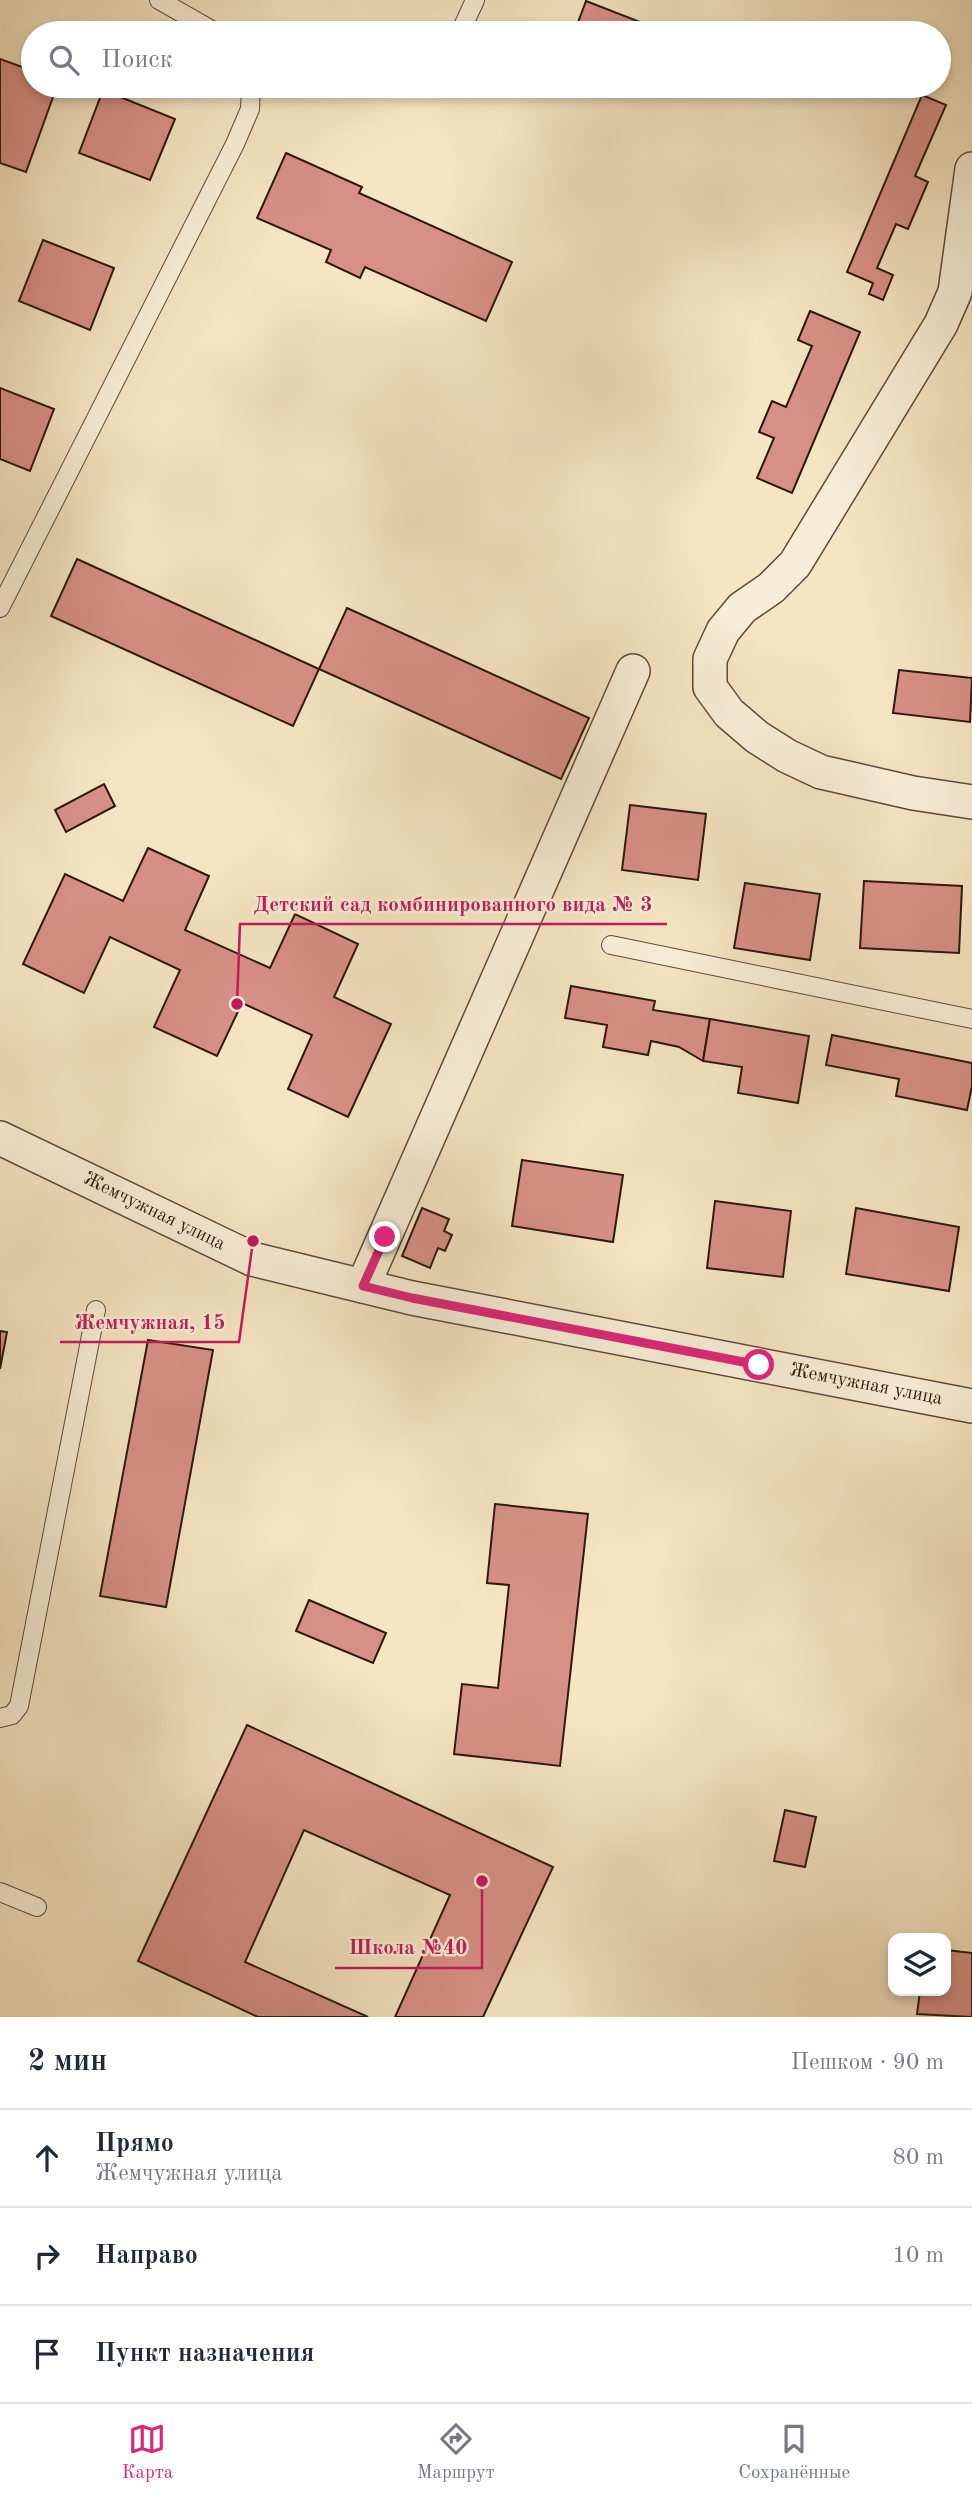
<!DOCTYPE html>
<html lang="ru">
<head>
<meta charset="utf-8">
<style>
  body { margin:0; font-family:"Old Standard TT",serif; background:#f6f6f7; color:#1f2937 }
  .controls { position:absolute; right:21px; bottom:21px; display:grid; overflow:hidden; border-radius:14px; box-shadow:0 4px 10px #0003 }
  .controls button { width:63px; height:63px; display:grid; place-items:center; padding:0; border:0; border-bottom:2px solid #e0e1e3; background:#fff; color:#1f2937; font:35px sans-serif }
  .stop { position:absolute; width:21px; height:21px; margin:-16px; border:5px solid #db2777; border-radius:50%; background:#fff }
  .stop.end { background:#db2777; border-color:#fff; box-shadow:0 2px 7px #0008 }
  .list { margin:0; padding:0; list-style:none }
  h2 { display:flex; justify-content:space-between; align-items:center; height:91px; margin:0; padding:0 28px; font-size:30px }
  h2 small { font-size:23px; font-weight:400; color:#747a83 }
  .list li { display:grid; grid-template-columns:46px 1fr auto; gap:21px; align-items:center; box-sizing:border-box; height:98px; padding:0 28px; border-top:2px solid #e0e1e3 }
  .list b { display:block; font-size:26px; white-space:nowrap }
  .list p { margin:0; font-size:23px; white-space:nowrap; color:#747a83 }
  .list em { font-size:23px; font-style:normal; color:#747a83 }
  .icon { flex:none; width:38px; height:38px; fill:none; stroke:currentColor; stroke-width:2; stroke-linecap:round; stroke-linejoin:round }
  .map { position:relative; flex:none; width:972px; height:2017px; overflow:hidden }
  .search { position:absolute; background:#fff; box-shadow:0 4px 10px #0003; left:21px; right:21px; top:21px; height:77px; display:flex; align-items:center; gap:18px; box-sizing:border-box; padding:0 24px; border-radius:38px; color:#747a83; font-size:26px }
  .sheet { height:385px; background:#fff }
  nav { display:flex; justify-content:space-around; align-items:center; box-sizing:border-box; height:98px; border-top:2px solid #e0e1e3; background:#fff; font-size:19px; color:#747a83 }
  nav a { display:grid; justify-items:center; gap:4px }
  nav .on { color:#db2777 }
  .map>svg:first-child { display:block }
  .building { fill:#d79086; stroke:#2e170e; stroke-width:2 }
  .lines { fill:none; stroke-linecap:round; stroke-linejoin:round }
  .lane-casing { stroke:#604a3b; stroke-width:20 }
  .street-casing { stroke:#604a3b; stroke-width:36 }
  .lane { stroke:#f8eed7; stroke-width:18 }
  .street { stroke:#f8eed7; stroke-width:33 }
  .route { stroke:#db2777; stroke-width:9 }
  .labels { text-anchor:middle; dominant-baseline:central; stroke-width:5; stroke-linejoin:round; paint-order:stroke }
  .street-label { font-size:19px; fill:#2e170e; stroke:#f8eed7 }
  .leader { fill:none; stroke:#c2185b; stroke-width:2.5 }
  .callout-dot { fill:#c2185b; stroke:#f8eed7; stroke-width:2.5 }
  .callout-label { font-size:21px; text-anchor:middle; font-weight:bold; fill:#c2185b; stroke:#f8eed7; stroke-width:5; stroke-linejoin:round; paint-order:stroke }
</style>
</head>
<body>
<div class="map">
<svg width="972" height="2017" viewBox="0 0 972 2017">
  <rect width="100%" height="100%" fill="#f5e5c2"/>
  <filter id="stains"><feTurbulence type="fractalNoise" baseFrequency=".00286" numOctaves="4"/><feColorMatrix values="0 0 0 0 .2 0 0 0 0 .09 0 0 0 0 .02 0 0 0 .5 -.17"/></filter>
  <radialGradient id="worn" r=".72"><stop offset=".6" stop-color="#630" stop-opacity="0"/><stop offset="1" stop-color="#630" stop-opacity=".3"/></radialGradient>
  <!-- building -->
  <g class="building">
    <path d="M586,1L653,27L651,33H574Z"/>
    <path d="M0,59L33,71V86H57L26,172L0,163Z"/>
    <path d="M103,90L175,119L150,180L79,153Z"/>
    <path d="M922,95L946,105L915,176L928,182L908,229L896,224L877,268L893,275L883,300L869,294L873,283L847,272Z"/>
    <path d="M286,153L362,187L359,193L512,262L486,321L365,267L360,278L326,262L331,250L257,218Z"/>
    <path d="M43,240L114,268L90,330L19,301Z"/>
    <path d="M810,311L860,332L792,493L757,478L774,438L759,432L772,401L786,407L812,346L798,340Z"/>
    <path d="M0,388L54,409L30,471L0,459Z"/>
    <path d="M77,559L319,669L293,726L51,616Z"/>
    <path d="M347,608L589,718L561,779L319,669Z"/>
    <path d="M899,670L972,678L970,722L893,713Z"/>
    <path d="M104,784L115,806L66,832L55,810Z"/>
    <path d="M630,805L706,814L698,880L622,870Z"/>
    <path d="M148,848L209,876L185,930L270,968L295,914L358,944L334,997L391,1024L348,1117L288,1089L312,1035L242,1003L217,1056L154,1027L180,970L110,937L84,993L23,964L65,874L123,901Z"/>
    <path d="M864,881L962,886L959,953L860,948Z"/>
    <path d="M745,883L820,894L810,960L734,948Z"/>
    <path d="M571,986L655,1001L653,1010L710,1019L703,1061L679,1047L651,1041L648,1055L603,1047L607,1025L565,1018Z"/>
    <path d="M710,1019L809,1036L798,1103L738,1093L742,1067L703,1061Z"/>
    <path d="M832,1035L972,1063V1086L967,1110L896,1096L899,1079L826,1065Z"/>
    <path d="M522,1160L623,1175L613,1242L512,1226Z"/>
    <path d="M715,1201L791,1211L783,1277L707,1268Z"/>
    <path d="M422,1208L449,1219L444,1231L452,1235L445,1251L438,1248L430,1268L402,1256Z"/>
    <path d="M856,1208L959,1227L949,1291L846,1274Z"/>
    <path d="M0,1331L7,1332L0,1369Z"/>
    <path d="M148,1340L213,1350L166,1607L100,1596Z"/>
    <path d="M495,1504L588,1514L560,1766L454,1754L462,1684L498,1688L509,1585L487,1583Z"/>
    <path d="M309,1600L386,1633L373,1663L296,1631Z"/>
    <path d="M247,1725L553,1867L483,2017H395L450,1895L304,1830L245,1962L368,2017H258L138,1961Z"/>
    <path d="M785,1810L816,1817L805,1867L774,1861Z"/>
    <path d="M946,1950L972,1953V2017L917,2014L920,1991H946Z"/>
  </g>
  <g class="lines">
    <!-- lane casing -->
    <g class="lane-casing">
      <g id="lane">
        <path d="M159,0L217,33"/>
        <path d="M460,33L475,0"/>
        <path d="M0,608L235,144L250,109L251,86"/>
        <path d="M611,945L972,1019"/>
        <path d="M0,1718L12,1715L19,1706L96,1310"/>
        <path d="M0,1892L37,1907"/>
      </g>
    </g>
    <!-- street casing -->
    <g class="street-casing">
      <g id="street">
        <path d="M972,169L955,292L941,324L795,564L771,588L742,608L723,631L710,659V687L729,713L757,737L787,756L821,772L913,793L972,802"/>
        <path d="M0,1138L252,1259L412,1298L972,1406"/>
        <path d="M363,1286L633,671"/>
      </g>
    </g>
    <!-- lane -->
    <use href="#lane" class="lane"/>
    <!-- street -->
    <use href="#street" class="street"/>
  </g>
  <g class="lines">
    <!-- route -->
    <path class="route" d="M385,1237L363,1286L412,1298L759,1365"/>
  </g>
  <g class="labels">
    <!-- street labels -->
    <g class="street-label">
      <text transform="translate(154 1212) rotate(26)">Жемчужная улица</text>
      <text transform="translate(866 1385) rotate(11)">Жемчужная улица</text>
    </g>
  </g>
  <!-- callouts -->
  <path class="leader" d="M237 1004L240 924H667M253 1241L239 1342H60M482 1881L482 1968H335"/>
  <g class="callout-dot">
    <circle cx="237" cy="1004" r="7"/>
    <circle cx="253" cy="1241" r="7"/>
    <circle cx="482" cy="1881" r="7"/>
  </g>
  <g class="callout-label">
    <text x="453" y="911">Детский сад комбинированного вида № 3</text>
    <text x="150" y="1329">Жемчужная, 15</text>
    <text x="408" y="1954">Школа №40</text>
  </g>
  <rect width="100%" height="100%" filter="url(#stains)"/>
  <rect width="100%" height="100%" fill="url(#worn)"/>
</svg>
<div class="controls">
<button><svg class="icon" aria-label="layers" viewBox="0 0 24 24"><path d="M12 4l9 5-9 5-9-5zM3 14l9 5 9-5"/></svg></button>
</div>
<div class="stop" style="left:759px;top:1365px"></div>
<div class="stop end" style="left:385px;top:1237px"></div>
<div class="search"><svg class="icon" aria-label="search" viewBox="0 0 24 24"><circle cx="10" cy="10" r="6"/><path d="M15 15l6 6"/></svg>Поиск</div>
</div>
<section class="sheet">
<h2>2 мин<small>Пешком · 90 m</small></h2>
<ul class="list">
<li><svg class="icon" aria-label="ahead" viewBox="0 0 24 24"><path d="M12 20V5M6 11l6-6 6 6"/></svg><div><b>Прямо</b><p>Жемчужная улица</p></div><em>80 m</em></li>
<li><svg class="icon" aria-label="right" viewBox="0 0 24 24"><path d="M7 20v-9h11M14 6l5 5-5 5"/></svg><div><b>Направо</b></div><em>10 m</em></li>
<li><svg class="icon" aria-label="arrive" viewBox="0 0 24 24"><path d="M6 21V4h12l-3 4 3 4H6"/></svg><div><b>Пункт назначения</b></div></li>
</ul>
</section>
<nav>
<a class="on"><svg class="icon" aria-label="map" viewBox="0 0 24 24"><path d="M3 6l6-2 6 2 6-2v14l-6 2-6-2-6 2zM9 4v14M15 6v14"/></svg>Карта</a>
<a><svg class="icon" aria-label="directions" viewBox="0 0 24 24"><path d="M12 3l9 9-9 9-9-9zM9 14v-3h6M13 9l2 2-2 2"/></svg>Маршрут</a>
<a><svg class="icon" aria-label="saved" viewBox="0 0 24 24"><path d="M7 4h10v16l-5-4-5 4z"/></svg>Сохранённые</a>
</nav>
</body>
</html>
